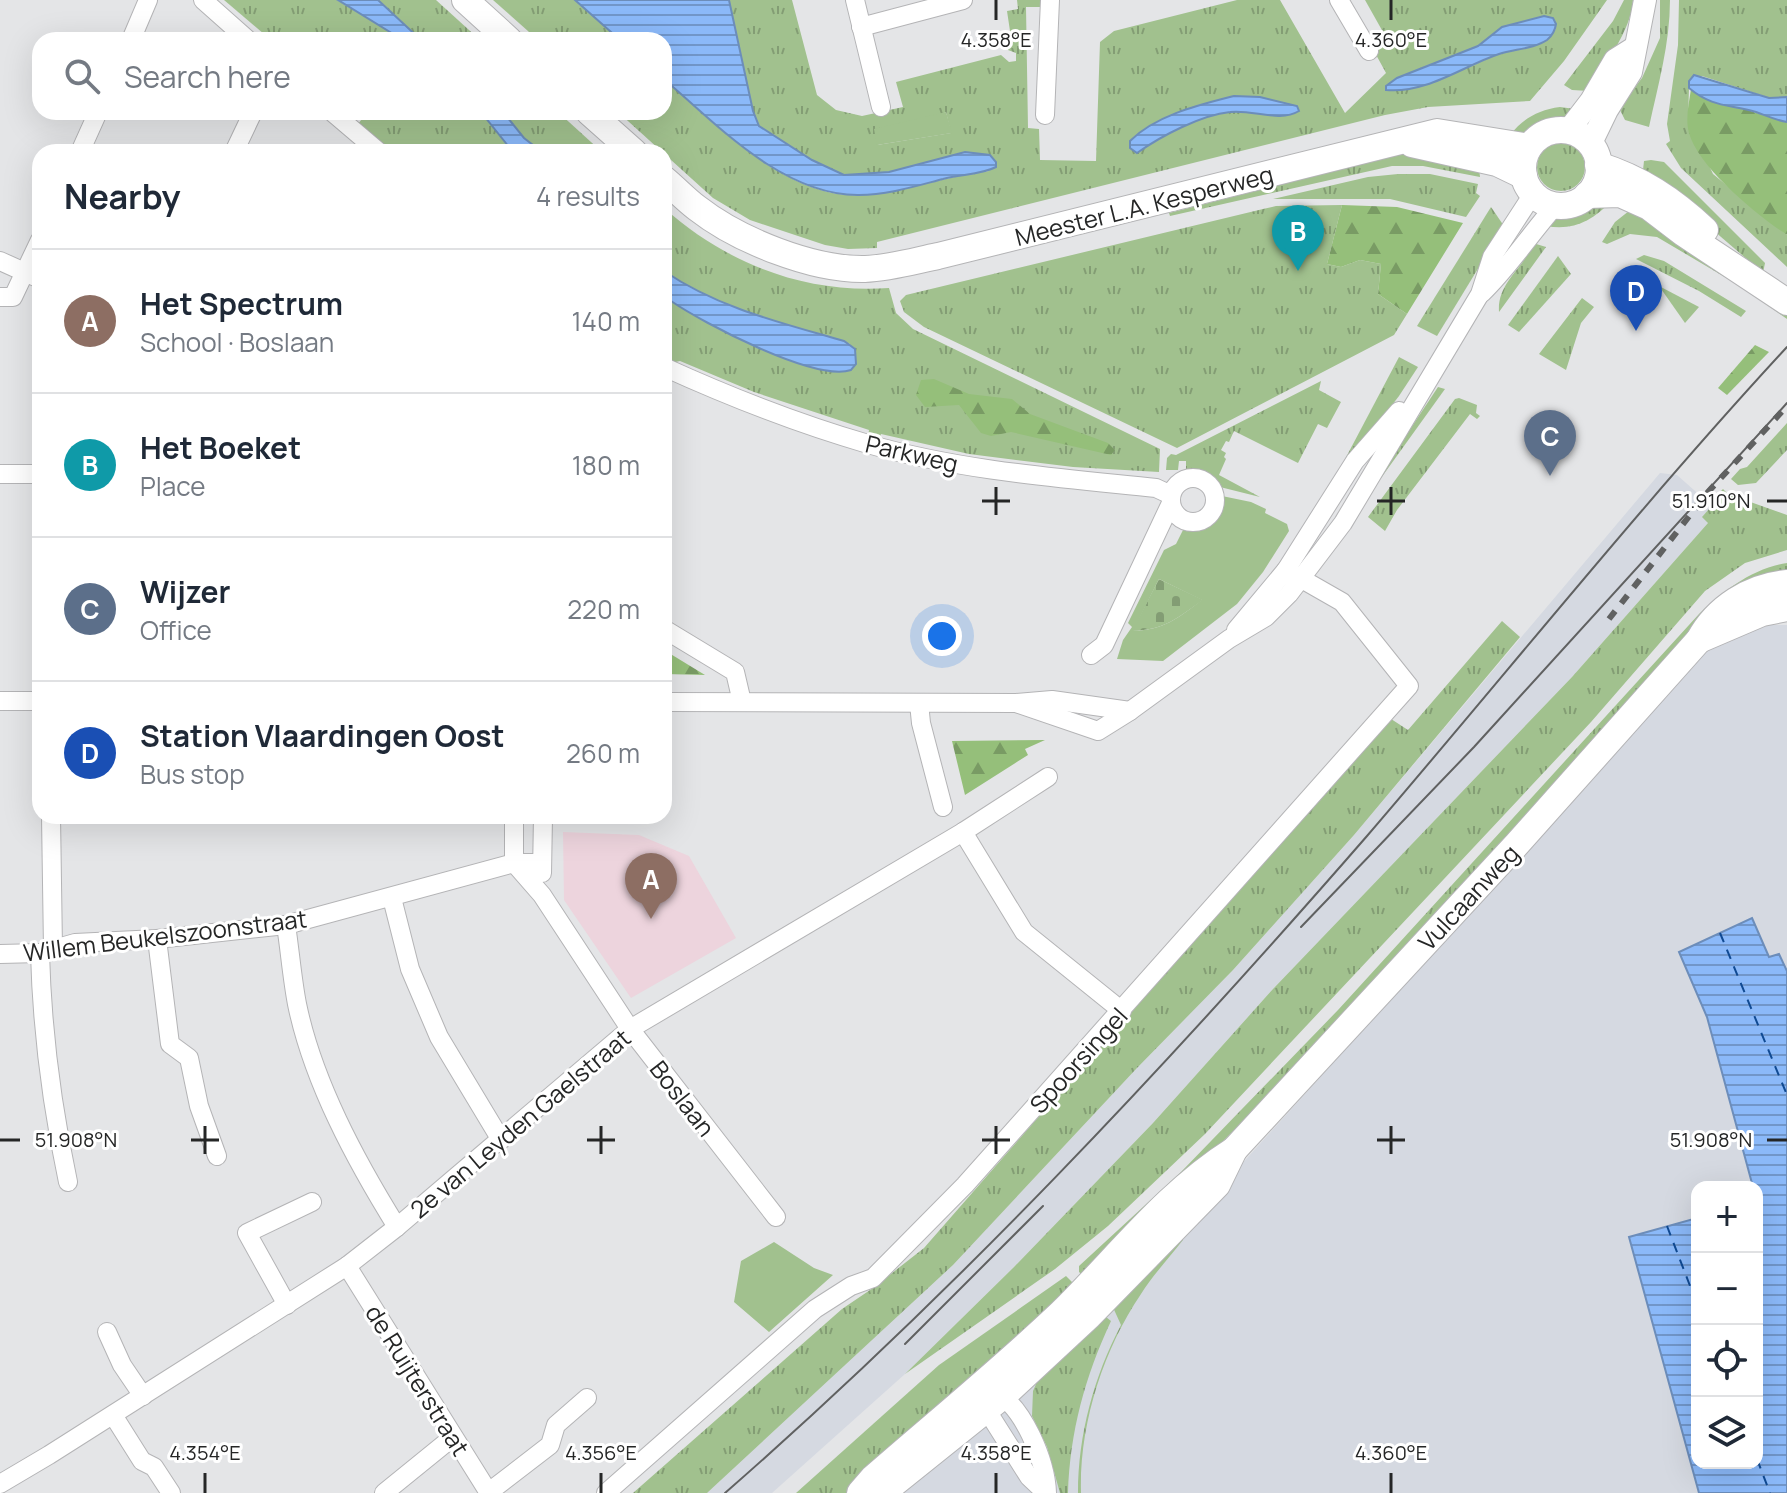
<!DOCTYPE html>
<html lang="en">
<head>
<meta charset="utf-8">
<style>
  body { margin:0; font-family:Manrope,sans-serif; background:#f2f2f3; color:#1f2937 }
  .controls { position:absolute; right:24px; bottom:24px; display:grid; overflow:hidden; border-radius:16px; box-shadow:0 8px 32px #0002 }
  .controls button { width:72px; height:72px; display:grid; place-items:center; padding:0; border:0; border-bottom:2px solid #e0e1e3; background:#fff; color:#1f2937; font:40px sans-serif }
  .you { position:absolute; left:942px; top:636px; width:28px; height:28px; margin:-20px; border:6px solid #fff; border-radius:50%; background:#1a73e8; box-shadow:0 0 0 12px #1a73e833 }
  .badge { display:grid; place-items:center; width:52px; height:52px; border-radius:50%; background:#2f7876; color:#fff; font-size:26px; font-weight:700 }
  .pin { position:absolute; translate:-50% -66px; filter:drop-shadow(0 2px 4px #0008) }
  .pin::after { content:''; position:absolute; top:42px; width:28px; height:24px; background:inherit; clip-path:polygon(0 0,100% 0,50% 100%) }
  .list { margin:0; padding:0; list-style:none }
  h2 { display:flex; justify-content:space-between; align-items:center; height:104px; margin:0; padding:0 32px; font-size:34px }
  h2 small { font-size:26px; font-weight:400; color:#747a83 }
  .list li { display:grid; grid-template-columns:52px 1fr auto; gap:24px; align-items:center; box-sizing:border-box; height:144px; padding:0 32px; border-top:2px solid #e0e1e3 }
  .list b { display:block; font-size:30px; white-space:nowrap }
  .list p { margin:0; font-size:26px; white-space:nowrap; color:#747a83 }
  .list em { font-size:26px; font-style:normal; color:#747a83 }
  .icon { flex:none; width:44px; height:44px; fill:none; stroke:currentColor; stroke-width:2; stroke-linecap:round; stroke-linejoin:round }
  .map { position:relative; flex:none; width:1787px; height:1493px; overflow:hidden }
  .search { position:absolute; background:#fff; box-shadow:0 8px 32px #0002; left:32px; top:32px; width:640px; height:88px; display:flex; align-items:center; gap:20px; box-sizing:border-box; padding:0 28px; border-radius:24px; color:#747a83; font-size:30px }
  .panel { position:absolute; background:#fff; box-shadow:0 8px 32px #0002; left:32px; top:144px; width:640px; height:680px; border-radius:24px }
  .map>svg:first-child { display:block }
  .built { fill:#d5d9e1; fill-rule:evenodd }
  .education { fill:#edd4dd }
  .grass { fill:url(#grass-tufts); fill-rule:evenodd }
  .forest { fill:url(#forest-firs) }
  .cemetery { fill:url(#cemetery-stones) }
  .green { fill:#a1c18e; fill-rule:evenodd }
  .water { fill:url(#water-rules); stroke:#6c8dba; stroke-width:2 }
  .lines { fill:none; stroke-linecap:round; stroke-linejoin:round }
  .ferry { stroke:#104a93; stroke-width:2; stroke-dasharray:10 8; stroke-linecap:butt }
  .minor-casing { stroke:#b4b4b6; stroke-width:20 }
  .tertiary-casing { stroke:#b4b4b6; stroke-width:24 }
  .secondary-casing { stroke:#b4b4b6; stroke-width:28 }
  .minor { stroke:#fff; stroke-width:18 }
  .tertiary { stroke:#fff; stroke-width:22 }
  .secondary { stroke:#fff; stroke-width:26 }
  .tram { stroke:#606161; stroke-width:2 }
  .rail { stroke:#606161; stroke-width:6; stroke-dasharray:10 10; stroke-linecap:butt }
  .ticks { fill:none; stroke:#252626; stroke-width:3 }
  .labels { text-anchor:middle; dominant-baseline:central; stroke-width:6; stroke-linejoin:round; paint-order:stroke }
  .street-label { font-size:24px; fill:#252626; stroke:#fff }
  .ticks-label { font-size:20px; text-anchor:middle; fill:#252626; stroke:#fff; stroke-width:6; stroke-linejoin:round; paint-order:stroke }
</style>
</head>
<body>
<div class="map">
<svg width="1787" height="1493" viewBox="0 0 1787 1493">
  <defs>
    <pattern id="grass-tufts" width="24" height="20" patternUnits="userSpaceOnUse" patternTransform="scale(2)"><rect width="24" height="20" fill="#a1c18e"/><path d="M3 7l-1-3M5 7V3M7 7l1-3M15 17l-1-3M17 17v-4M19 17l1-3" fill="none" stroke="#839d74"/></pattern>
    <pattern id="forest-firs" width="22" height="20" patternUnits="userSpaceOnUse" patternTransform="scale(2)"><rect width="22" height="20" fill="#95bf7a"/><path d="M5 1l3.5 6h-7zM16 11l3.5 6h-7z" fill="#799b64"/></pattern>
    <pattern id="cemetery-stones" width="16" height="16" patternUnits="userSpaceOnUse" patternTransform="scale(2)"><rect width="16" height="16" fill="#a1c18e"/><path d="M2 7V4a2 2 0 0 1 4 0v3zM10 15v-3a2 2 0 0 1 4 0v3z" fill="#839d74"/></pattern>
    <pattern id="water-rules" width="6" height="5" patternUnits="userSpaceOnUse" patternTransform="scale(2)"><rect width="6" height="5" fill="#8bb9f9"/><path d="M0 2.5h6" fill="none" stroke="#7196c9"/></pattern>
  </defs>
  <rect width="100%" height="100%" fill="#e4e5e7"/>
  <!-- built -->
  <g class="built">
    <path d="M1660,473L1677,475L1712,506L1703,516L1708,523L1572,677L1273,989L1153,1123L1014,1267L905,1374L772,1493H707L953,1265L1137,1068L1233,970L1354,835Z"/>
    <path d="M1762,625H1787V1493H897L1024,1395L1209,1200L1708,649ZM1697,1187H1757V1463H1697Z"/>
  </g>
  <!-- education -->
  <path class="education" d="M563,832L639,835L689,856L736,938L631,998L564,900Z"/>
  <!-- grass -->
  <g class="grass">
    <path d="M224,0H337L403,40H271Z"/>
    <path d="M378,0H436L480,40H421Z"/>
    <path d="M493,0H575L620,40H538Z"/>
    <path d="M729,0H792L817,95L836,110L862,116L903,107L896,82L1001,55L1009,62L1016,61V53L1008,50L1010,31L1007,11L1018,9L1017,0H1045V7H1026L1028,128L1039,129L1040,160L1096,161L1100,42L1114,31L1237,0H1280L1345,113L1386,73L1368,40L1383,32L1365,0H1607L1564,61L1530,101L1428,107L1385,115L877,242V248L848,249L825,245L750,220L713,198L618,112H664V79C715,124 788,200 862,195C905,192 946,176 989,171L965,152L889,172L844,175L812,160L759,126L753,111ZM1544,16L1555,20L1556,29L1534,45L1496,55L1437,81L1397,78L1478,46L1502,27ZM946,112L951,133L877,145Z"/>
    <path d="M1624,0H1633C1631,32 1604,64 1589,91L1572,90L1564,85L1613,21Z"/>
    <path d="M1660,0H1670C1670,44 1658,85 1649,127L1625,120L1619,108L1642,78L1660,38Z"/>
    <path d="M1679,0H1787V97L1770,98L1702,76L1689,88L1688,120L1713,174L1787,235V267L1681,168L1666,144L1670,141L1667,124L1678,45Z"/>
    <path d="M1560,107L1575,109L1571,116L1539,127L1528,135H1510C1524,118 1538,110 1560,107Z"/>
    <path d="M354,112H481L513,152H390L357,125L362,119Z"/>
    <path d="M503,112H558L602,152H542L524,138Z"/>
    <circle cx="1561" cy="167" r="24"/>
    <path d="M1401,154H1435L1479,168L1480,177L1423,166H1392L1170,216L1169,213Z"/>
    <path d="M1651,160L1664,162L1765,263L1763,273L1643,170L1644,161Z"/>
    <path d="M1398,174H1430L1478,184L1476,193L1480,196L1466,217L1390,199H1273L1368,177Z"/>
    <path d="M1594,201H1611C1593,221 1573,231 1546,226L1552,218Z"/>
    <path d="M1342,205L1327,264L1341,267L1360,260L1381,264L1378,294L1407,314L1394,335L1177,448L924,327L904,312L900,301L906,295L1263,209L1276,206Z"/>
    <path d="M1491,207L1504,226L1437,336L1417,326Z"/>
    <path d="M1634,207L1787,314V319L1740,286L1657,237L1630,234L1607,244L1602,242L1615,222Z"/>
    <path d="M664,208C727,264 805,294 889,288L896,313L913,329L1160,449L1159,472L1073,467L969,454L881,434L879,440L868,436L869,430L754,392L680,361L671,363L664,359V316L671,301C703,323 815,382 851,370L850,344L724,305L685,286L664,271Z"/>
    <path d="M1533,243L1546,247L1499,312C1497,282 1524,269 1533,243Z"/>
    <path d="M1644,255L1664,261L1746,311L1741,317L1699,291L1636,259Z"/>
    <path d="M1558,256L1571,274L1519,332L1508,325Z"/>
    <path d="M1659,286L1699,307L1685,323Z"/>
    <path d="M1582,298L1594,307L1581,323L1566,370L1539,354Z"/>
    <path d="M1399,357L1418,367L1399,396L1334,480Z"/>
    <path d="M1321,381L1319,390L1341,402L1327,428L1318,424L1298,463L1234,431L1229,442L1226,441L1221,450L1226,453L1224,457L1226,459L1219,475L1260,497L1220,487L1204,475L1186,474V461H1179L1178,470H1166L1167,458L1171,454L1176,455Z"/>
    <path d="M1438,387L1445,389L1381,478L1379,476Z"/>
    <path d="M1459,398L1477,405L1476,413L1480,416L1477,419L1470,414L1397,510L1385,531L1368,517L1455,399Z"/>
    <path d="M1787,423V450L1756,483L1738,485L1731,479L1740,469L1747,467Z"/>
    <path d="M1723,489L1728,494L1787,515V550L1745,563L1705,591L1591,722L1205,1134L1108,1226L1055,1269L905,1374L1014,1267L1153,1123L1273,989L1572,677L1708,523L1702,517L1716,501L1714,498Z"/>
    <path d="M1787,563V578L1776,579L1188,1177L1085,1277L1079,1272V1266L1181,1172L1338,1010L1699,614C1723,591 1753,568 1787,563Z"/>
    <path d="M1502,621L1520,637L1354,835L1233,970L1137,1068L953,1265L707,1493H633L842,1309L873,1288L924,1248L1388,717L1408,730Z"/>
    <path d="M1180,1237L1183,1240C1169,1258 1153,1275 1141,1294C1103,1350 1079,1425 1081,1493H1078C1078,1435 1094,1376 1121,1325L1111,1303Z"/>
    <path d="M1066,1276L1076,1286L846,1493H796L939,1365Z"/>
    <path d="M1101,1313L1111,1321C1085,1377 1070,1431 1068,1493H1060L1047,1447L1032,1416L1033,1391L1040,1375Z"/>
  </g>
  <!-- forest -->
  <g class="forest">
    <path d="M1691,89C1712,107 1733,104 1757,113C1768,116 1775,120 1787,122V235C1758,216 1698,167 1689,133C1685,119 1689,103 1691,89Z"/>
    <path d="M1342,205L1397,207L1463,223L1407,314L1378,294L1381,264L1360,260L1341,267L1327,264Z"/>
    <path d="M1755,345L1769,352L1727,395L1718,388Z"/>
    <path d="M934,379L969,394L1012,399L1030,414L1108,443L1115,450L1111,455L1011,432L991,436L981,433L959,405L925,407L916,395L921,380Z"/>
    <path d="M664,650L705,675L664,674Z"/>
    <path d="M1045,740L1025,749L1028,755L965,795L952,741Z"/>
  </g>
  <!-- cemetery -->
  <path class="cemetery" d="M1159,579L1203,600C1177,618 1165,630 1132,631Z"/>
  <!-- green -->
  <g class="green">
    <path d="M946,112L952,133L877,145L874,129Z"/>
    <path d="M1222,496L1251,502L1266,509L1265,513L1287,524L1289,531L1263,572L1237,604L1163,661L1117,659L1123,640L1132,627L1128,623L1164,550L1176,544L1184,528C1207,527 1219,519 1222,496ZM1159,579L1202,600C1178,618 1164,630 1133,631Z"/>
    <path d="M774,1242L814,1268L833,1275L769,1332L734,1302L741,1261Z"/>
  </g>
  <!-- water -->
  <g class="water">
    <path d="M338,0H378L421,40H403Z"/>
    <path d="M575,0H729L753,111L759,126L812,160L844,175L889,172L965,152L990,155L996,162V167C981,175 960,174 943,179C916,186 887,195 859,195C784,196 717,125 664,79V40H620Z"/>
    <path d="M1544,16L1553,18L1556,24C1555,31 1553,35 1547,40C1534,49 1514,49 1499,54C1463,66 1426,94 1386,90V86L1397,78L1478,46L1502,27Z"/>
    <path d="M1694,75L1769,98L1787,97V122C1775,120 1767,116 1756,112C1730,104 1713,108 1689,88V81Z"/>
    <path d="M1234,96L1260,97L1297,106L1299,111C1279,123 1253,109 1230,112C1201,115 1161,136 1137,153L1130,148V141C1156,115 1199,105 1234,96Z"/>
    <path d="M481,112H503L524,138L542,152H513Z"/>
    <path d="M664,271C718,308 782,323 844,341L855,349L856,364L851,370C815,382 703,323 671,301L664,294Z"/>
    <path d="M1752,918L1769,957L1779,954L1787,971V1493H1699L1629,1237L1697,1218V1463H1757V1187H1753L1707,1017L1679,952Z"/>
  </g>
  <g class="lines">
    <!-- ferry -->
    <g class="ferry">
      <path d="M1720,933L1787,1095"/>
      <path d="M1667,1226L1697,1304"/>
      <path d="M1757,1459L1770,1493"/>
    </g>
    <!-- minor casing -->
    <g class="minor-casing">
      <g id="minor">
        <path d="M203,0L248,40"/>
        <path d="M855,0L881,107"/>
        <path d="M1339,0L1369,51"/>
        <path d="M861,27L963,0"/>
        <path d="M131,40L148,0"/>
        <path d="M332,112L379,152"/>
        <path d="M1045,115L1050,0"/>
        <path d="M80,152L98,112"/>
        <path d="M234,152L253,112"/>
        <path d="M0,261L40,279"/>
        <path d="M1482,293C1510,266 1530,234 1556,205"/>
        <path d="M0,297H13L40,240"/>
        <path d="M664,367C730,397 799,424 868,444C962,471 1060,478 1156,488L1171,495"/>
        <path d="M0,474H40"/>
        <circle cx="1193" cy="500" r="22"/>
        <path d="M664,629L735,672L742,702"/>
        <path d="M1236,630L1286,570L1355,461L1399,411"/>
        <path d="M1091,655L1104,645L1171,503"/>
        <path d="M0,701H40"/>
        <path d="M664,702L1016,703L1052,700L1130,711"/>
        <path d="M919,703L921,723L943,807"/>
        <path d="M1016,703L1098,731L1130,711L1229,639L1266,617L1289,594L1343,523L1480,294L1492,257L1533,194"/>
        <path d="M51,816L53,949"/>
        <path d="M514,816V863L542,895L630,1029L776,1217"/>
        <path d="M963,832L1024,932L1122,1011"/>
        <path d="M542,873L543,816"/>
        <path d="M392,898L410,969L439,1037L501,1140"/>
        <path d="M286,925C290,951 292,978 297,1004C313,1082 356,1161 397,1227"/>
        <path d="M157,939L170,1044L189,1058L199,1106L217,1156"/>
        <path d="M40,953C42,1030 52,1107 68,1182"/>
        <path d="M0,954L40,953L75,943L157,939L286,925L514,863H542"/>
        <path d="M347,1266L489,1493"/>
        <path d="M287,1305L247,1233L312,1202"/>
        <path d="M107,1332L122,1365L143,1396"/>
        <path d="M993,1391C1023,1404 1046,1462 1047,1493"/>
        <path d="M983,1399L986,1409L1029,1477L1046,1493"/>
        <path d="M113,1415L142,1461L154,1467L171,1493"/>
        <path d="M0,1484L49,1455L347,1266L397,1227L630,1029L963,832L1048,777"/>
        <path d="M489,1492L550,1445L556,1425L587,1398"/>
        <path d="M384,1493L453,1437"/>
        <path d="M606,1493L815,1309L851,1286L873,1278L965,1185L1409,686L1342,602L1286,570"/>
      </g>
    </g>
    <!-- tertiary casing -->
    <g class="tertiary-casing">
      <g id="tertiary">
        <path d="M1568,131L1591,101L1615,60L1634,48"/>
        <path d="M1590,145L1607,110L1631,72L1645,0"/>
      </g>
    </g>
    <!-- secondary casing -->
    <g class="secondary-casing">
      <g id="secondary">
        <path d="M465,0L509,40"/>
        <path d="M589,112L634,152"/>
        <circle cx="1561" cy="168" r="38"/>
        <path d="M1412,144L1497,163L1524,176"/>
        <path d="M1598,165C1640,178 1673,200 1705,230"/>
        <path d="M664,179C675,188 685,199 697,208C738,240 812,270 865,269C890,268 914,261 938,256L1437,132L1529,147"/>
        <path d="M1587,195L1620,194L1649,207L1683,233L1787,302"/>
        <path d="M1699,640L1762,613L1787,608"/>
        <path d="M860,1493L873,1478C936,1423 1001,1370 1061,1313C1117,1258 1167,1192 1234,1150L1517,844L1699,640C1716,608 1750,586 1787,583"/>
        <path d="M882,1493L1004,1395L1089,1316L1217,1185L1234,1150"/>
      </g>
    </g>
    <!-- minor -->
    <use href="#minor" class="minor"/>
    <!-- tertiary -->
    <use href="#tertiary" class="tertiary"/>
    <!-- secondary -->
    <use href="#secondary" class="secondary"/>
    <!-- tram -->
    <g class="tram">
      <path d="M1301,927L1474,747L1787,403"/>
      <path d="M905,1344L1043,1206"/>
      <path d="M725,1493C956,1291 1166,1067 1367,836C1507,673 1641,505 1787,347"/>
    </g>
    <!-- rail -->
    <path class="rail" d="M1609,619L1708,492L1787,406"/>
  </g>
  <!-- ticks -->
  <path class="ticks" d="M996,0V20M1391,0V20M996,487V515M1391,487V515M982,501H1010M1377,501H1405M1767,501H1787M205,1126V1154M601,1126V1154M996,1126V1154M1391,1126V1154M0,1140H20M191,1140H219M587,1140H615M982,1140H1010M1377,1140H1405M1767,1140H1787M205,1473V1493M601,1473V1493M996,1473V1493M1391,1473V1493"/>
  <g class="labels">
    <!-- street labels -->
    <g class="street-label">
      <text transform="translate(1144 205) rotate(-14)">Meester L.A. Kesperweg</text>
      <text transform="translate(912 453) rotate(13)">Parkweg</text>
      <text transform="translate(1468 897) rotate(-47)">Vulcaanweg</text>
      <text transform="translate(165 935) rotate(-7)">Willem Beukelszoonstraat</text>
      <text transform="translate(1078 1060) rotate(-48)">Spoorsingel</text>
      <text transform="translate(683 1098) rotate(52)">Boslaan</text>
      <text transform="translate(520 1123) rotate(-40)">2e van Leyden Gaelstraat</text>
      <text transform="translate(418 1380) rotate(58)">de Ruijterstraat</text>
    </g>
  </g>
  <g class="ticks-label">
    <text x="996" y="47">4.358°E</text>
    <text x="1391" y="47">4.360°E</text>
    <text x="1711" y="508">51.910°N</text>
    <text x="76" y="1147">51.908°N</text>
    <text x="1711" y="1147">51.908°N</text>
    <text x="205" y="1460">4.354°E</text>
    <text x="601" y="1460">4.356°E</text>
    <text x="996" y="1460">4.358°E</text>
    <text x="1391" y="1460">4.360°E</text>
  </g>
</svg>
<div class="controls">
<button>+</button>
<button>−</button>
<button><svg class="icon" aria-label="locate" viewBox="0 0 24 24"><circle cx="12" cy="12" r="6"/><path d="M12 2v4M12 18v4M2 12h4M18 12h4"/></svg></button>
<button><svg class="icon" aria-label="layers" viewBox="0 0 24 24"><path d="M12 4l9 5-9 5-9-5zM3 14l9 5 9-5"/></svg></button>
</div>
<div class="you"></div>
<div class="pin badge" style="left:651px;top:919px;background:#8d6e63">A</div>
<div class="pin badge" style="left:1298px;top:271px;background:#0f9aa8">B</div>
<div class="pin badge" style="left:1550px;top:476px;background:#5c6f8a">C</div>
<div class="pin badge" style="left:1636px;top:331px;background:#1a4fb4">D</div>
<div class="search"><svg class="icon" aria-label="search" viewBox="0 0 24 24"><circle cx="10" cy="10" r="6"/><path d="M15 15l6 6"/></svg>Search here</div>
<section class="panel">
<h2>Nearby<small>4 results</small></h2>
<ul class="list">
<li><span class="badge" style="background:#8d6e63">A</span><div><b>Het Spectrum</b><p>School · Boslaan</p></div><em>140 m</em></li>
<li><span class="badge" style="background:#0f9aa8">B</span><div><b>Het Boeket</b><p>Place</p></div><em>180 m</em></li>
<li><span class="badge" style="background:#5c6f8a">C</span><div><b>Wijzer</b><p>Office</p></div><em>220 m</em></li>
<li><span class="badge" style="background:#1a4fb4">D</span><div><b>Station Vlaardingen Oost</b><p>Bus stop</p></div><em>260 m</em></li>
</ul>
</section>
</div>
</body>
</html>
